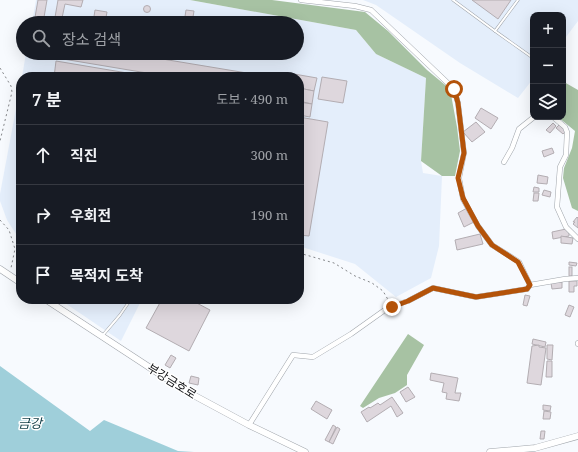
<!DOCTYPE html>
<html lang="ko">
<head>
<meta charset="utf-8">
<style>
  body { margin:0; font-family:"Noto Serif","Noto Sans KR",serif; background:#242831; color:#f1f3f6 }
  .controls { position:absolute; right:12px; top:12px; display:grid; overflow:hidden; border-radius:8px; box-shadow:0 4px 16px #0002 }
  .controls button { width:36px; height:36px; display:grid; place-items:center; padding:0; border:0; border-bottom:1px solid #363941; background:#171b24; color:#f1f3f6; font:20px sans-serif }
  .stop { position:absolute; width:12px; height:12px; margin:-9px; border:3px solid #b45309; border-radius:50%; background:#fff }
  .stop.end { background:#b45309; border-color:#fff; box-shadow:0 1px 4px #0008 }
  .list { margin:0; padding:0; list-style:none }
  h2 { display:flex; justify-content:space-between; align-items:center; height:52px; margin:0; padding:0 16px; font-size:17px }
  h2 small { font-size:13px; font-weight:400; color:#9ea1a6 }
  .list li { display:grid; grid-template-columns:26px 1fr auto; gap:12px; align-items:center; box-sizing:border-box; height:60px; padding:0 16px; border-top:1px solid #363941 }
  .list b { display:block; font-size:15px; white-space:nowrap }
  .list em { font-size:13px; font-style:normal; color:#9ea1a6 }
  .icon { flex:none; width:22px; height:22px; fill:none; stroke:currentColor; stroke-width:2; stroke-linecap:round; stroke-linejoin:round }
  .map { position:relative; flex:none; width:578px; height:452px; overflow:hidden }
  .search { position:absolute; background:#171b24; box-shadow:0 4px 16px #0002; left:16px; top:16px; width:288px; height:44px; display:flex; align-items:center; gap:10px; box-sizing:border-box; padding:0 14px; border-radius:22px; color:#9ea1a6; font-size:15px }
  .panel { position:absolute; background:#171b24; box-shadow:0 4px 16px #0002; left:16px; top:72px; width:288px; height:232px; border-radius:16px }
  .map>svg:first-child { display:block }
  .built { fill:#e4eefb }
  .forest { fill:#a7c2a3 }
  .water { fill:#9fcfda }
  .building { fill:#ded7dd; stroke:#b3adb2 }
  .lines { fill:none; stroke-linecap:round; stroke-linejoin:round }
  .lane-casing { stroke:#a0a5ab; stroke-width:3 }
  .street-casing { stroke:#a0a5ab; stroke-width:5.5 }
  .secondary-casing { stroke:#a0a5ab; stroke-width:7 }
  .path { stroke:#848689; stroke-width:1; stroke-dasharray:2 3; stroke-linecap:butt }
  .lane { stroke:#fff; stroke-width:2 }
  .street { stroke:#fff; stroke-width:4.5 }
  .secondary { stroke:#fff; stroke-width:6 }
  .route { stroke:#b45309; stroke-width:5 }
  .labels { text-anchor:middle; dominant-baseline:central; stroke-width:3; stroke-linejoin:round; paint-order:stroke }
  .street-label { font-size:12px; fill:#131417; stroke:#fff }
  .water-label { font-size:13px; font-style:italic; fill:#0e3b44; stroke:#fff }
</style>
</head>
<body>
<div class="map">
<svg width="578" height="452" viewBox="0 0 578 452">
  <rect width="100%" height="100%" fill="#f7fafe"/>
  <!-- built -->
  <g class="built">
    <path d="M36,0H190L356,30L376,54L426,78L421,161L423,173L442,176L439,246L431,278L396,297L355,264L299,246V77H22L26,53H297V23H32Z"/>
    <path d="M363,0H578V21L563,41V15H533V79L518,98L460,63L376,5Z"/>
    <path d="M21,82V273L18,271V237L7,220L0,201V194Z"/>
    <path d="M59,299H142L121,341Z"/>
  </g>
  <!-- forest -->
  <g class="forest">
    <path d="M190,0H272L365,12L388,31L427,70L450,89L457,127L460,151L455,176H442L421,161L426,78L376,54L356,30Z"/>
    <path d="M564,82L578,90V211L572,208L563,178L564,168L572,148L575,131L558,117H563V83Z"/>
    <path d="M408,334L424,345L407,375V385L395,393L379,398L363,408L360,406Z"/>
  </g>
  <!-- water -->
  <path class="water" d="M0,366L90,431L104,420L178,451L194,452H0Z"/>
  <!-- building -->
  <g class="building">
    <path d="M38,0H47L43,23H34Z"/>
    <path d="M58,0H83L81,7L65,4L62,18L82,21V23H54Z"/>
    <path d="M472,0H511L498,19Z"/>
    <circle cx="147" cy="9" r="3.5"/>
    <path d="M95,10L107,12L105,23H93Z"/>
    <path d="M186,10L194,11L192,23H184Z"/>
    <path d="M58,53H126L271,77H171L57,58Z"/>
    <path d="M56,61L151,77H54Z"/>
    <path d="M294,74L317,78L314,91L299,88V77H294Z"/>
    <path d="M322,77L347,81L343,103L318,99Z"/>
    <path d="M299,88L314,91L312,104L299,101Z"/>
    <path d="M299,102L312,104L310,117L299,115Z"/>
    <path d="M481,108L498,118L491,129L475,118Z"/>
    <path d="M299,117L328,122L309,236L299,235Z"/>
    <path d="M476,122L485,132L472,142L463,132Z"/>
    <path d="M553,123L556,126L550,133L546,130Z"/>
    <path d="M559,125L566,131L563,134L556,128Z"/>
    <path d="M552,148L554,153L544,157L542,151Z"/>
    <path d="M538,175L548,177L547,184L537,183Z"/>
    <path d="M534,187L539,188V192H533Z"/>
    <path d="M544,190L551,192L550,197L542,195Z"/>
    <path d="M534,193H539L538,201H533Z"/>
    <path d="M467,208L474,222L464,227L458,213Z"/>
    <path d="M577,217L578,218V228L573,224L575,222H573Z"/>
    <path d="M566,229L569,233V236L553,239L552,232Z"/>
    <path d="M480,234L483,244L457,250L455,240Z"/>
    <path d="M561,236L573,238L572,244L561,243Z"/>
    <path d="M569,262L577,263L576,266L569,265Z"/>
    <rect x="569" y="267" width="3" height="9"/>
    <path d="M569,281H577V286H574V292H569Z"/>
    <path d="M562,282V288L552,289L551,283Z"/>
    <path d="M525,295L530,296L527,306L523,305Z"/>
    <path d="M162,299H191V300L210,310L189,351L146,328Z"/>
    <path d="M569,305L574,307L570,317L565,315Z"/>
    <path d="M533,339L546,342L545,347L532,344Z"/>
    <path d="M539,345V347L546,348L541,385L527,383L532,346Z"/>
    <path d="M547,345H553L552,360L547,359Z"/>
    <path d="M171,355L176,358L170,368L165,365Z"/>
    <path d="M547,361H552V377H546Z"/>
    <path d="M431,373L458,378L455,393H461L459,401L446,399L447,393L442,392L444,383L430,380Z"/>
    <path d="M191,376L199,378L198,385L189,383Z"/>
    <path d="M408,387L415,397L406,402L400,392Z"/>
    <path d="M392,397L403,413L397,417L391,406L367,422L361,412L369,407L370,408L378,403L380,405Z"/>
    <path d="M316,401L332,410L327,419L311,409Z"/>
    <path d="M543,405L551,406L550,411L543,410Z"/>
    <path d="M544,411L551,412L550,419H543Z"/>
    <path d="M333,425L336,427L329,442L325,440Z"/>
    <path d="M337,427L340,429L333,444L329,442Z"/>
    <path d="M541,431H545L544,439H540Z"/>
  </g>
  <g class="lines">
    <!-- lane casing -->
    <g class="lane-casing">
      <g id="lane">
        <path d="M453,0L495,31L533,58"/>
        <path d="M495,31L518,0"/>
        <path d="M103,335L120,315L131,299"/>
      </g>
    </g>
    <!-- street casing -->
    <g class="street-casing">
      <g id="street">
        <path d="M301,0L355,6L371,10L454,89L458,103L464,153L459,178L463,199L478,226L492,245L519,262L530,285"/>
        <path d="M553,117L565,127L567,132L566,155L560,167L557,207L566,227L578,239"/>
        <path d="M504,162L512,148L519,129L534,117"/>
        <path d="M578,343V344"/>
        <path d="M249,425L293,355L313,357L351,334L389,307L408,301L433,288L476,297L527,289L530,285L565,279L578,278"/>
      </g>
    </g>
    <!-- secondary casing -->
    <g class="secondary-casing">
      <g id="secondary">
        <path d="M0,269L21,283"/>
        <path d="M45,299L184,390L249,425L305,452"/>
        <path d="M490,452L535,448L578,436"/>
      </g>
    </g>
    <!-- path -->
    <g class="path">
      <path d="M0,68L11,86L12,92L0,141"/>
      <path d="M0,220L9,230L15,249L11,268"/>
      <path d="M299,253L334,263L355,276L372,283L383,291L390,303"/>
    </g>
    <!-- lane -->
    <use href="#lane" class="lane"/>
    <!-- street -->
    <use href="#street" class="street"/>
    <!-- secondary -->
    <use href="#secondary" class="secondary"/>
  </g>
  <g class="lines">
    <!-- route -->
    <path class="route" d="M392,307L408,301L433,288L476,297L527,289L530,285L518,262L492,245L478,226L463,198L458,178L464,153L458,103L454,89"/>
  </g>
  <g class="labels">
    <!-- street labels -->
    <g class="street-label">
      <text transform="translate(172 381) rotate(32)">부강금호로</text>
    </g>
    <!-- water labels -->
    <g class="water-label">
      <text x="30" y="423">금강</text>
    </g>
  </g>
</svg>
<div class="controls">
<button>+</button>
<button>−</button>
<button><svg class="icon" aria-label="layers" viewBox="0 0 24 24"><path d="M12 4l9 5-9 5-9-5zM3 14l9 5 9-5"/></svg></button>
</div>
<div class="stop" style="left:454px;top:89px"></div>
<div class="stop end" style="left:392px;top:307px"></div>
<div class="search"><svg class="icon" aria-label="search" viewBox="0 0 24 24"><circle cx="10" cy="10" r="6"/><path d="M15 15l6 6"/></svg>장소 검색</div>
<section class="panel">
<h2>7 분<small>도보 · 490 m</small></h2>
<ul class="list">
<li><svg class="icon" aria-label="ahead" viewBox="0 0 24 24"><path d="M12 20V5M6 11l6-6 6 6"/></svg><div><b>직진</b></div><em>300 m</em></li>
<li><svg class="icon" aria-label="right" viewBox="0 0 24 24"><path d="M7 20v-9h11M14 6l5 5-5 5"/></svg><div><b>우회전</b></div><em>190 m</em></li>
<li><svg class="icon" aria-label="arrive" viewBox="0 0 24 24"><path d="M6 21V4h12l-3 4 3 4H6"/></svg><div><b>목적지 도착</b></div></li>
</ul>
</section>
</div>
</body>
</html>
